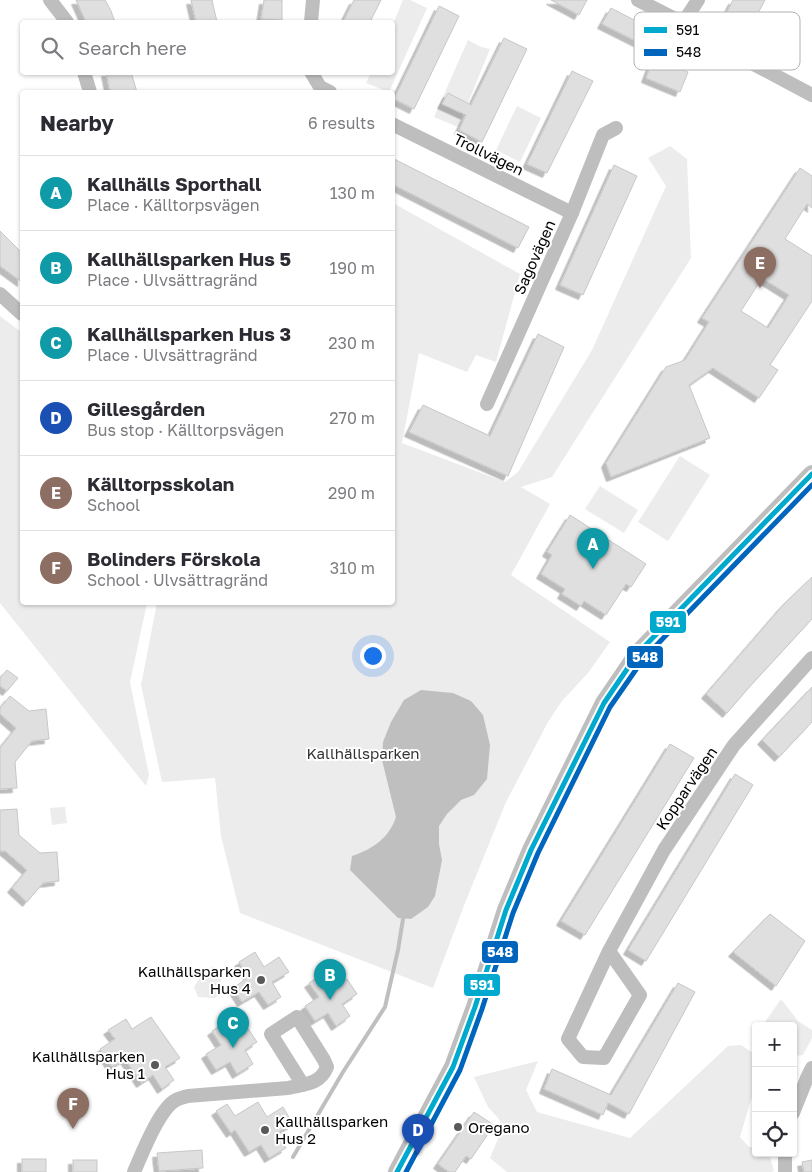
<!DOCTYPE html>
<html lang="en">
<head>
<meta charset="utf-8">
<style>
  body { margin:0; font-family:"Golos Text",sans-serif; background:#f2f2f3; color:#2b2b33 }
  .controls { position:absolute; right:15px; bottom:15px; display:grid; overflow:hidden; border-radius:5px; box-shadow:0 1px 4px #0004 }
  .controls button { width:45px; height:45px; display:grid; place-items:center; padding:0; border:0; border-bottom:1px solid #e1e1e2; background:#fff; color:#2b2b33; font:25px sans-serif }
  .you { position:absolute; left:372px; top:655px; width:18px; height:18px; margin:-12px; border:4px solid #fff; border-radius:50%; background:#1a73e8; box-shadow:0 0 0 8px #1a73e833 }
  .badge { display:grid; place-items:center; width:32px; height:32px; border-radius:50%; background:#0f766e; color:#fff; font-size:16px; font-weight:700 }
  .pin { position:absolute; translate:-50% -41px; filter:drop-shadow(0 1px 2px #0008) }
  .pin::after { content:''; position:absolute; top:26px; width:18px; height:15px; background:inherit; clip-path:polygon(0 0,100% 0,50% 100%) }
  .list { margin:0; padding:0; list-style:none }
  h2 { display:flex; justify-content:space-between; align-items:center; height:65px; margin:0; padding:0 20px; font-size:21px }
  h2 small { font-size:16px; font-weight:400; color:#7c7c81 }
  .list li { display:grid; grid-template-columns:32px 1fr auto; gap:15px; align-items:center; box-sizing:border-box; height:75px; padding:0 20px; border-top:1px solid #e1e1e2 }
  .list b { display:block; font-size:19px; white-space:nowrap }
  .list p { margin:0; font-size:16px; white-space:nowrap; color:#7c7c81 }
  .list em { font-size:16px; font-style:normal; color:#7c7c81 }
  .icon { flex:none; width:28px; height:28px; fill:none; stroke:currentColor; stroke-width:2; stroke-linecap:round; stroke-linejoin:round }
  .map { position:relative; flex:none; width:812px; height:1172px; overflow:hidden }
  .search { position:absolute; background:#fff; box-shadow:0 1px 4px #0004; left:20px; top:20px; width:375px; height:55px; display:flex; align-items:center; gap:12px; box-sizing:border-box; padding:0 18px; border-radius:5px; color:#7c7c81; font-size:19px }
  .panel { position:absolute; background:#fff; box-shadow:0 1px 4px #0004; left:20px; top:90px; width:375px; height:515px; border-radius:5px }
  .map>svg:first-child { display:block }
  .green { fill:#ececec }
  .water { fill:#bfbfbf }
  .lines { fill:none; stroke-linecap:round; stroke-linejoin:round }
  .stream { stroke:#bfbfbf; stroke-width:4 }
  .building { fill:#dfdfdf; stroke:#c7c7c7; fill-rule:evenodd; filter:url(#shadow) }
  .minor { stroke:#bebebe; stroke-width:14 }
  .tertiary { stroke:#bebebe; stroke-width:18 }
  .bus-1-casing { stroke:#fff; stroke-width:9 }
  .bus-2-casing { stroke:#fff; stroke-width:9 }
  .bus-1 { stroke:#00a9ce; stroke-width:5 }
  .bus-2 { stroke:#0065bd; stroke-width:5 }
  .poi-dot { fill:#595959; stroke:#fff; stroke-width:2 }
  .labels { text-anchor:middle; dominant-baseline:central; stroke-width:4; stroke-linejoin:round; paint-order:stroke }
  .street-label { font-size:15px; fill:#000; stroke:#fff }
  .park-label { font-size:15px; fill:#333; stroke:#fff }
  .poi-label { font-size:15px; fill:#000; stroke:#fff; text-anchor:end }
  .key { fill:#fff; stroke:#b2b2b2; stroke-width:1 }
  .key-label { font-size:14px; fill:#000 }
  .line-badge { stroke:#fff; stroke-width:2 }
  .badge-label { font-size:14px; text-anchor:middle; font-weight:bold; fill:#fff }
</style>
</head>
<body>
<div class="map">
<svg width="812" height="1172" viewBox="0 0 812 1172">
  <defs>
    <filter id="shadow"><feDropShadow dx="-4.5" dy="4.5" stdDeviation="0" flood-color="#0004"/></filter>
  </defs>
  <rect width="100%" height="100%" fill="#fff"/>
  <!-- green -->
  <g class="green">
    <path d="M403,0H410L427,8L389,92L366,83L371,73L392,72L393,24Z"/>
    <path d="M468,40L481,47L490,49L458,127L434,117Z"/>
    <path d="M517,106L541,118L520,162L496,150Z"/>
    <path d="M670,146L687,159L691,258L552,477L521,487L550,504L511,575L610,642L588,673L562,701L548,722L506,802L465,903L433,988L240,913L221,836L215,778L162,782L141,685L157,603L392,602L393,203L520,274L496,362L476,355L467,372L419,353L402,443L505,482L518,472L592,350L666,186L648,158Z"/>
    <path d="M0,316L21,332H22V602L147,603L130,682L149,775L146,786L0,603Z"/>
    <path d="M680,456L710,475L668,541L638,522Z"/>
    <path d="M600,486L638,510L624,533L585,509Z"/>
    <path d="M65,807L67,823L52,825L50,808Z"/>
    <path d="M213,966L223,978L220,981L225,988L215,998L198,997L194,987L201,976Z"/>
    <path d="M781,999L798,1021L812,1030V1038L803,1055L793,1056V1026L763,1025Z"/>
    <path d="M741,1045L756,1055V1083L740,1137L749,1147H756V1153H769L774,1171L771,1172H507L490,1158L502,1129L499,1119L488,1107L474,1077L538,1061L526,1090L537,1112L630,1138L728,1046Z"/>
  </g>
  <!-- water -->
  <path class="water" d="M421,690L453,693L471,701L483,715L490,745L487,779L474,795L461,800L447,814L439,826V844L442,860L435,896L428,907L411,919L398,918L350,870L352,856C373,849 389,838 396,817L382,760L383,742L391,722L404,700Z"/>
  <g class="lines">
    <!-- stream -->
    <path class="stream" d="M293,1157L343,1072L385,1007L398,950L403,919"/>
  </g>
  <!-- building -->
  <g class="building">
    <path d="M76,0H105L111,11L115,22H86Z"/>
    <path d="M191,0H212L217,22H196Z"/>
    <path d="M264,0H282V20L261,19Z"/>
    <path d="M354,0H381L370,22H343Z"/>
    <path d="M551,0H587L579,15Z"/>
    <path d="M733,0H765L750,28L726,14Z"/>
    <path d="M439,6L459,16L414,109L394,99Z"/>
    <path d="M611,8L640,23L643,15L657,21L646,46L602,24Z"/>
    <path d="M504,38L527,49L482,142L459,130L466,115L442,104L448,93L471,105Z"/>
    <path d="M654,57L688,72L680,92L646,78Z"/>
    <path d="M572,71L593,81L547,173L527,164Z"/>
    <path d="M106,72H131L137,92H110Z"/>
    <path d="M392,158L529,227L518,248L392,184Z"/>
    <path d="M614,165L637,176L583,295L560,285Z"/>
    <path d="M800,168L812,176V208L807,204L785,239L812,256V301L770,365L778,370L759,398L713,368L689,385L710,438L611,477L606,463L666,367L685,360L709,322L702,318ZM762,278L789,295L768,328L741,311Z"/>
    <path d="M0,231L22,253V282L0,266Z"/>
    <path d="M538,334L564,347L508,476L409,432L423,405L490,436Z"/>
    <path d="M570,515L646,564L631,587L626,584L606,615L584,601L581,606L562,594L565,589L541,574L552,555L547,552Z"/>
    <path d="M812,577V619L752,684L727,713L706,694L784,604Z"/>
    <path d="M7,670L18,678L7,691L0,686V678Z"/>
    <path d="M812,687V722L779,757L762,740Z"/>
    <path d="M10,696L29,711L46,709L49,739L32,741L15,762L17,788L0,789V748L16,728L0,714V708Z"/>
    <path d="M670,744L694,758L585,935L561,921Z"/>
    <path d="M735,774L753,785L646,961L628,950Z"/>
    <path d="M17,809L19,835L40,853L57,852L59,881L43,883L27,902L12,888L27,870L5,851H0V810Z"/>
    <path d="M770,914L805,941L776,986L733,952Z"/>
    <path d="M255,952L264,967L279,957L289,972L272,982L281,997L268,1005L259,992L242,1002L233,988L249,977L239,962Z"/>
    <path d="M324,973L333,988L347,979L357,994L342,1004L350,1016L336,1026L328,1013L315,1021L305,1006L319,997L309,983Z"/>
    <path d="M678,983L695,992L629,1114L608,1103L603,1115L544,1089L552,1069L611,1095Z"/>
    <path d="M151,1017L180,1058L165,1067L174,1080L162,1089L153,1075L141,1083L125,1059L112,1067L100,1049L115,1039L108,1030L126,1019L132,1029Z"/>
    <path d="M227,1021L236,1035L247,1027L257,1042L245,1050L253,1064L237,1074L230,1062L216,1070L206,1054L221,1045L212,1031Z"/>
    <path d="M258,1102L267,1117L283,1107L293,1124L277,1133L286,1148L269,1158L261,1145L249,1152L235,1130L231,1133L216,1111L227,1104L235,1116Z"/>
    <path d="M474,1112L494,1125L471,1159L466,1156L455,1172H449L438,1164Z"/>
    <path d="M202,1150L203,1168L159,1171L157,1153Z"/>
    <rect x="22" y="1159" width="24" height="13"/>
    <rect x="73" y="1160" width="24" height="12"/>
    <path d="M812,1160V1172H804L802,1162Z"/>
  </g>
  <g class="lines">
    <!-- minor -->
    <g class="minor">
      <path d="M50,0L67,22"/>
      <path d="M638,0L683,23L733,53L812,95"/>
      <path d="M311,22L313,0"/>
      <path d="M683,23L698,0"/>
      <path d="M84,72L90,92"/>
      <path d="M311,72L320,87L330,92"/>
      <path d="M392,124L572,213"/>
      <path d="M0,294L22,314"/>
      <path d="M487,404L572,213L603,135L616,128"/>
      <path d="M609,951L640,995L604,1058L583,1057L568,1039L609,951L664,850L734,745L812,658"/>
      <path d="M793,1113L807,1078L812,1068"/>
      <path d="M134,1172C142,1154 159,1109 176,1100C180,1098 184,1097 188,1096L288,1088C304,1084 320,1085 327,1067L324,1060L297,1017L271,1034L303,1085"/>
      <path d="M785,1172V1153"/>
    </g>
    <!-- tertiary -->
    <path class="tertiary" d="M397,1172L453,1067L475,1007L506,910L531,850L604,703L638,653L812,474"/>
    <!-- bus-1 casing -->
    <g class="bus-1-casing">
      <path id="bus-1" d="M397,1172L453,1067L475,1007L506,910L531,850L604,703L638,653L812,474"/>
    </g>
    <!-- bus-2 casing -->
    <g class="bus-2-casing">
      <path id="bus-2" d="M406,1172L460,1070L482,1009L513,913L538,853L610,707L644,658L812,485"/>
    </g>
    <!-- bus-1 -->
    <use href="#bus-1" class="bus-1"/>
    <!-- bus-2 -->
    <use href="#bus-2" class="bus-2"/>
  </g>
  <!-- markers -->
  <g class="poi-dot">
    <circle cx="261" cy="980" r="5"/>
    <circle cx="155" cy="1065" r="5"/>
    <circle cx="458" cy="1127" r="5"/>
    <circle cx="265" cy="1130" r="5"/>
  </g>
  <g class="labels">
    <!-- street labels -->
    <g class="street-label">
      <text transform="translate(489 154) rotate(26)">Trollvägen</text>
      <text transform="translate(534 257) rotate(-66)">Sagovägen</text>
      <text transform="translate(686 788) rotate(-56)">Kopparvägen</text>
    </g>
    <!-- park labels -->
    <g class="park-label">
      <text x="363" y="753">Kallhällsparken</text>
    </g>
    <!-- poi labels -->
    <g class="poi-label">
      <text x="251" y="971">Kallhällsparken<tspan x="251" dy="17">Hus 4</tspan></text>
      <text x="145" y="1056">Kallhällsparken<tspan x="145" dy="17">Hus 1</tspan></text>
      <text x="275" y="1121" text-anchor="start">Kallhällsparken<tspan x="275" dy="17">Hus 2</tspan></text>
      <text x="468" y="1127" text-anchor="start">Oregano</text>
    </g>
  </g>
  <!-- legend -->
  <rect x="634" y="12" width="166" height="58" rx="8" class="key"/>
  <rect x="644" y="27" width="23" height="6" fill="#00a9ce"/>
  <rect x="644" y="49" width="23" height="7" fill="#0065bd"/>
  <g class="key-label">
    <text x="676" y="35">591</text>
    <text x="676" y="57">548</text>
  </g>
  <g class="line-badge">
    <rect x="649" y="610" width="38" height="24" rx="5" fill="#00a9ce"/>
    <rect x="626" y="645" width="38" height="24" rx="5" fill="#0065bd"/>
    <rect x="481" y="940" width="38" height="24" rx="5" fill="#0065bd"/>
    <rect x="463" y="973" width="38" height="24" rx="5" fill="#00a9ce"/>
  </g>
  <g class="badge-label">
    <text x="668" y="627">591</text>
    <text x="645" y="662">548</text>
    <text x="500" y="957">548</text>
    <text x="482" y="990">591</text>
  </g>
</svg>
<div class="controls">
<button>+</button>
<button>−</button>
<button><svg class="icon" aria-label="locate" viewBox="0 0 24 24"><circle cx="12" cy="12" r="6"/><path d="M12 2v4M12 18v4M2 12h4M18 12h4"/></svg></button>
</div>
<div class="you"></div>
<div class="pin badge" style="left:593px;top:569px;background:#0f9aa8">A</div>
<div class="pin badge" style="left:330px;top:1000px;background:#0f9aa8">B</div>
<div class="pin badge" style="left:233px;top:1048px;background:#0f9aa8">C</div>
<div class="pin badge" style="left:418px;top:1155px;background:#1a4fb4">D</div>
<div class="pin badge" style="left:760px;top:288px;background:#8d6e63">E</div>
<div class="pin badge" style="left:73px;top:1129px;background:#8d6e63">F</div>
<div class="search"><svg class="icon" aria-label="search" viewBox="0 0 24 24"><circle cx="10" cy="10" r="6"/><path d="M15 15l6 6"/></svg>Search here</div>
<section class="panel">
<h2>Nearby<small>6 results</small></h2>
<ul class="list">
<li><span class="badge" style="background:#0f9aa8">A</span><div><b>Kallhälls Sporthall</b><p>Place · Källtorpsvägen</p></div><em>130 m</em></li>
<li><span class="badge" style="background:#0f9aa8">B</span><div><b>Kallhällsparken Hus 5</b><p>Place · Ulvsättragränd</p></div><em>190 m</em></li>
<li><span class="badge" style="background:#0f9aa8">C</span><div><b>Kallhällsparken Hus 3</b><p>Place · Ulvsättragränd</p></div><em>230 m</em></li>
<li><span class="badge" style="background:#1a4fb4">D</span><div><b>Gillesgården</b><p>Bus stop · Källtorpsvägen</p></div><em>270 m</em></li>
<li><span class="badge" style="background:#8d6e63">E</span><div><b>Källtorpsskolan</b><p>School</p></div><em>290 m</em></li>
<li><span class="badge" style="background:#8d6e63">F</span><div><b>Bolinders Förskola</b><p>School · Ulvsättragränd</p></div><em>310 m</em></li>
</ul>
</section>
</div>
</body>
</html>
